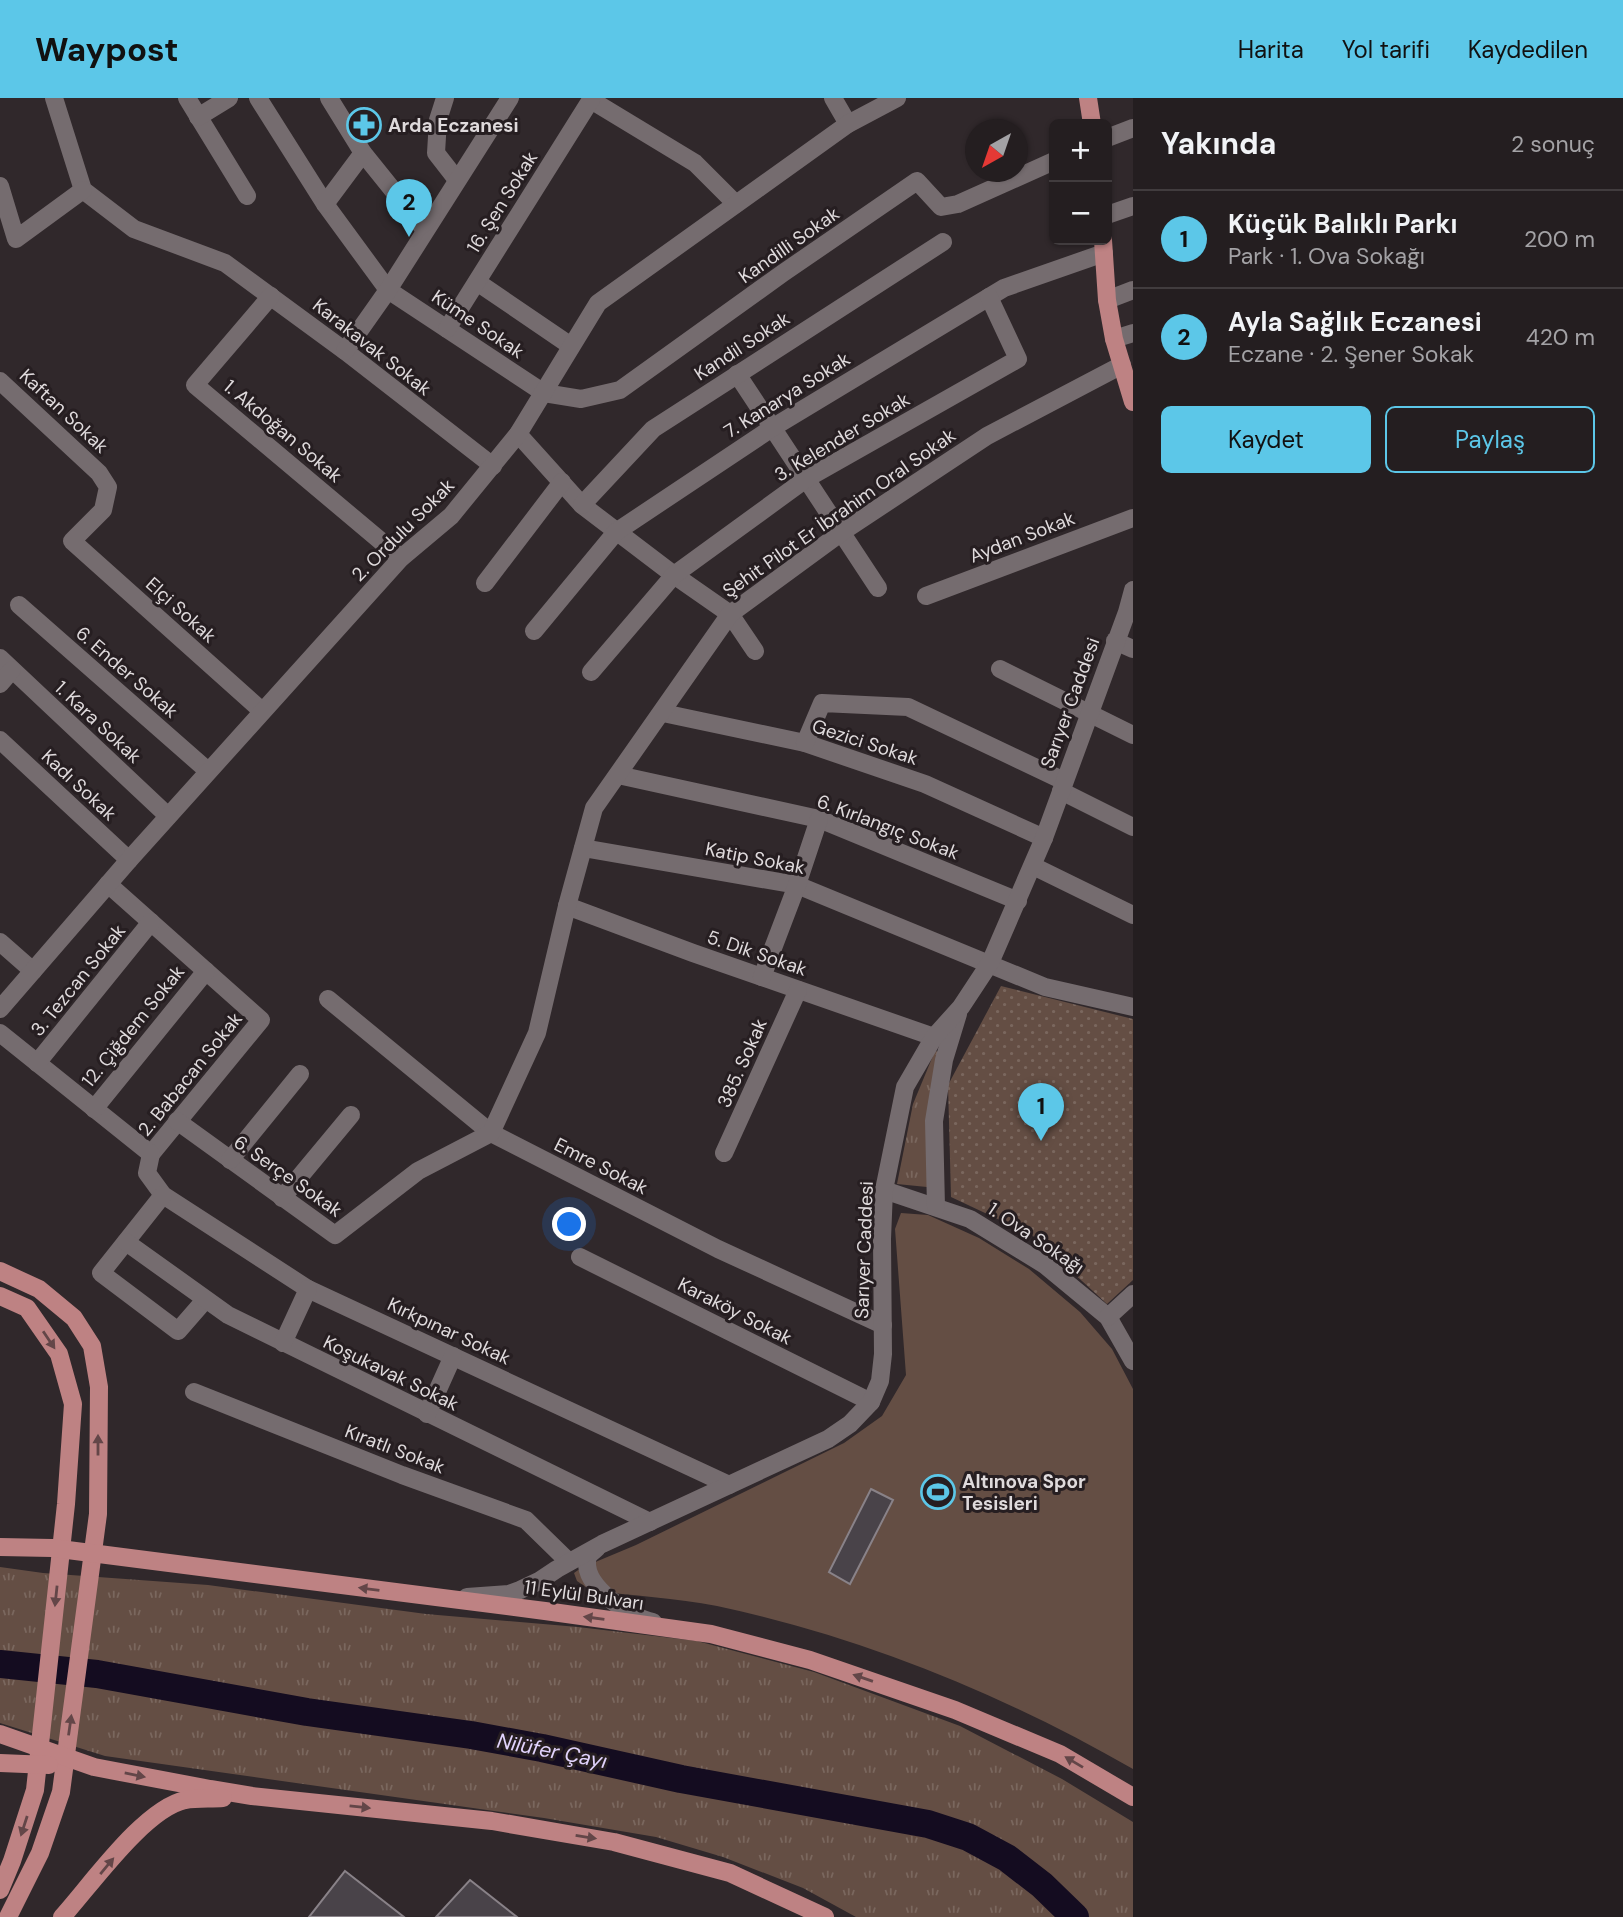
<!DOCTYPE html>
<html lang="tr">
<head>
<meta charset="utf-8">
<style>
  body { margin:0; font-family:"DM Sans",sans-serif; background:#302b2d; color:#f1f3f6 }
  .controls { position:absolute; right:21px; top:21px; display:grid; overflow:hidden; border-radius:10px; box-shadow:0 2px 5px #0004 }
  .controls button { width:63px; height:63px; display:grid; place-items:center; padding:0; border:0; border-bottom:2px solid #413c3e; background:#241e20; color:#f1f3f6; font:35px sans-serif }
  .compass { position:absolute; left:965px; top:21px; width:63px; height:63px; border-radius:50%; background:#241e20; box-shadow:0 2px 5px #0004; rotate:220deg }
  .you { position:absolute; left:570px; top:1127px; width:24px; height:24px; margin:-18px; border:5px solid #fff; border-radius:50%; background:#1a73e8; box-shadow:0 0 0 10px #1a73e833 }
  .badge { display:grid; place-items:center; width:46px; height:46px; border-radius:50%; background:#5cc7e8; color:#111; font-size:23px; font-weight:700 }
  .pin { position:absolute; translate:-50% -58px; filter:drop-shadow(0 2px 4px #0008) }
  .pin::after { content:''; position:absolute; top:37px; width:24px; height:21px; background:inherit; clip-path:polygon(0 0,100% 0,50% 100%) }
  .list { margin:0; padding:0; list-style:none }
  h2 { display:flex; justify-content:space-between; align-items:center; height:91px; margin:0; padding:0 28px; font-size:30px }
  h2 small { font-size:23px; font-weight:400; color:#a3a2a5 }
  .list li { display:grid; grid-template-columns:46px 1fr auto; gap:21px; align-items:center; box-sizing:border-box; height:98px; padding:0 28px; border-top:2px solid #413c3e }
  .list b { display:block; font-size:26px; white-space:nowrap }
  .list p { margin:0; font-size:23px; white-space:nowrap; color:#a3a2a5 }
  .list em { font-size:23px; font-style:normal; color:#a3a2a5 }
  .actions { display:flex; gap:14px; padding:21px 28px }
  .actions a { flex:1; padding:16px 0; border:2px solid #5cc7e8; border-radius:10px; text-align:center; font-size:24px; color:#5cc7e8 }
  .actions .main { background:#5cc7e8; color:#111 }
  .map { position:relative; flex:none; width:1133px; height:1819px; overflow:hidden }
  header { display:flex; align-items:center; gap:42px; box-sizing:border-box; height:98px; padding:0 35px; background:#5cc7e8; color:#111 }
  header strong { font-size:33px }
  nav { display:flex; gap:38px; margin-inline-start:auto; font-size:24px }
  main { display:flex }
  aside { flex:1; background:#241e20 }
  .map>svg:first-child { display:block }
  .grass { fill:url(#grass-tufts) }
  .park { fill:url(#park-dots) }
  .garden { fill:#644e44 }
  .lines { fill:none; stroke-linecap:round; stroke-linejoin:round }
  .river { stroke:#140c20; stroke-width:28 }
  .building { fill:#494349; stroke:#898288; stroke-width:2 }
  .minor { stroke:#756c6f; stroke-width:18 }
  .major { stroke:#be8283; stroke-width:18 }
  .oneway { fill:#634648 }
  .labels { text-anchor:middle; dominant-baseline:central; stroke-width:6; stroke-linejoin:round; paint-order:stroke }
  .poi-label { font-size:19px; font-weight:bold; fill:#dfdadc; stroke:#261e21; text-anchor:start }
  .street-label { font-size:19px; fill:#dfdadc; stroke:#261e21 }
  .water-label { font-size:21px; font-style:italic; fill:#e1d3fc; stroke:#261e21 }
</style>
</head>
<body>
<header>
<strong>Waypost</strong>
<nav><a>Harita</a><a>Yol tarifi</a><a>Kaydedilen</a></nav>
</header>
<main>
<div class="map">
<svg width="1133" height="1819" viewBox="0 0 1133 1819">
  <defs>
    <pattern id="grass-tufts" width="24" height="20" patternUnits="userSpaceOnUse" patternTransform="scale(1.75)"><rect width="24" height="20" fill="#644e44"/><path d="M3 7l-1-3M5 7V3M7 7l1-3M15 17l-1-3M17 17v-4M19 17l1-3" fill="none" stroke="#7a675e"/></pattern>
    <pattern id="park-dots" width="8" height="8" patternUnits="userSpaceOnUse" patternTransform="scale(1.75)"><rect width="8" height="8" fill="#644e44"/><path d="M2 2h.1M6 6h.1" fill="none" stroke="#7a675e" stroke-width="1.8" stroke-linecap="round"/></pattern>
  </defs>
  <rect width="100%" height="100%" fill="#30282b"/>
  <!-- grass -->
  <g class="grass">
    <path d="M935,953L940,954L927,1089L897,1086L913,1006Z"/>
    <path d="M0,1469L43,1475L208,1487L426,1516L578,1529L697,1543L814,1574L960,1628L1062,1681L1133,1724V1819H856L803,1790L723,1759L656,1739L544,1720L105,1658L0,1625Z"/>
  </g>
  <!-- park -->
  <path class="park" d="M1001,888L1133,921V1182L1107,1206L1032,1137L951,1099L948,987Z"/>
  <!-- garden -->
  <path class="garden" d="M901,1115L928,1117L979,1140L1029,1171L1080,1214L1112,1251L1133,1291V1671C1004,1597 863,1539 717,1508C676,1500 632,1498 590,1492L577,1483L574,1475L581,1470L636,1447L844,1345L882,1318L906,1277L895,1131Z"/>
  <g class="lines">
    <!-- river -->
    <path class="river" d="M0,1566L97,1576L307,1614L471,1637L542,1650L681,1681L928,1726L968,1739L1007,1760L1042,1787L1075,1819"/>
  </g>
  <!-- building -->
  <g class="building">
    <path d="M871,1391L893,1402L850,1486L829,1474Z"/>
    <path d="M345,1773L404,1819H309Z"/>
    <path d="M470,1782L517,1819H436Z"/>
  </g>
  <g class="lines">
    <!-- minor -->
    <g class="minor">
      <path d="M54,0L83,92L134,131L225,165L345,253L493,368"/>
      <path d="M187,0L247,98"/>
      <path d="M258,0L325,106L388,192L544,295L581,301L620,292L783,175L917,83L941,109L958,106L1054,63"/>
      <path d="M329,0L363,55L425,132"/>
      <path d="M445,0L438,22L436,55L457,82"/>
      <path d="M833,0L848,26"/>
      <path d="M591,2L695,65L736,106"/>
      <path d="M198,19L229,0"/>
      <path d="M1107,40L1133,30"/>
      <path d="M0,88L16,141L83,92"/>
      <path d="M325,106L363,55"/>
      <path d="M1107,117L1133,108"/>
      <path d="M477,184L571,248"/>
      <path d="M271,198L195,287L401,460"/>
      <path d="M1107,202L1133,192"/>
      <path d="M447,231L592,0"/>
      <path d="M1114,241L1133,235"/>
      <path d="M345,253L388,192L510,0"/>
      <path d="M737,276L878,490"/>
      <path d="M0,283L99,375L108,389L103,412L72,443L262,613"/>
      <path d="M518,336L582,407L674,477L730,516L755,553"/>
      <path d="M582,407L653,331L943,144"/>
      <path d="M485,485L562,384"/>
      <path d="M926,498L1133,420"/>
      <path d="M19,507L208,673"/>
      <path d="M534,533L616,434L772,330L1004,190L1104,155"/>
      <path d="M1115,543L1133,551"/>
      <path d="M0,560L168,718"/>
      <path d="M1000,571L1133,637"/>
      <path d="M591,574L674,477L806,381L1018,261L989,199"/>
      <path d="M0,586L12,572"/>
      <path d="M663,615L805,645L925,686L1044,740"/>
      <path d="M0,642L129,762"/>
      <path d="M805,645L822,605L908,609L1064,683"/>
      <path d="M618,677L819,721L1018,803"/>
      <path d="M1061,693L1133,729"/>
      <path d="M583,750L797,787L1045,889L1133,909"/>
      <path d="M1033,768L1133,817"/>
      <path d="M108,786L261,922L151,1056"/>
      <path d="M567,808L693,855L934,939"/>
      <path d="M0,844L33,873"/>
      <path d="M762,879L797,787L819,721"/>
      <path d="M328,901L491,1035L718,1151L883,1227"/>
      <path d="M0,911L129,762L401,460L451,418L518,336L598,205L848,26L897,0"/>
      <path d="M0,935L151,1056L147,1075L163,1097L308,1191L729,1387"/>
      <path d="M37,965L151,824"/>
      <path d="M94,1011L206,873"/>
      <path d="M177,1023L335,1137L418,1073L491,1035L537,935L567,808L594,710L730,516L842,434L987,338L1122,267"/>
      <path d="M724,1055L798,892"/>
      <path d="M230,1062L300,976"/>
      <path d="M884,1092L970,1121L1045,1167L1108,1219L1133,1263"/>
      <path d="M163,1097L101,1175L178,1233L205,1202"/>
      <path d="M282,1100L351,1017"/>
      <path d="M936,1109L934,1023L944,962L958,916"/>
      <path d="M126,1144L228,1217L650,1424"/>
      <path d="M580,1159L871,1304"/>
      <path d="M1108,1219L1133,1196"/>
      <path d="M283,1245L308,1191"/>
      <path d="M194,1294L402,1377L526,1422L569,1464"/>
      <path d="M427,1316L453,1258"/>
      <path d="M597,1450C593,1454 587,1457 587,1463C585,1490 630,1519 653,1524"/>
      <path d="M467,1499L509,1496L520,1492L539,1483L557,1471L602,1446L828,1341L850,1326L871,1304L880,1283L883,1256L882,1141L884,1092L905,989L934,939L961,909L990,865L1044,740L1127,514L1133,492"/>
    </g>
    <!-- major -->
    <g class="major">
      <path d="M1088,0L1092,26"/>
      <path d="M1103,142L1107,202L1114,241L1133,304"/>
      <path d="M0,1173L39,1191L74,1220L92,1248L99,1289L98,1416L61,1694L40,1755L8,1819"/>
      <path d="M0,1198L27,1210L59,1256L73,1306L66,1406L35,1692L12,1763L0,1792"/>
      <path d="M0,1449L52,1450L545,1513L711,1536L810,1562L955,1612L1060,1656L1133,1699"/>
      <path d="M0,1636L94,1669L210,1691L252,1698L492,1723L614,1744L730,1775L825,1819"/>
      <path d="M0,1665L49,1667"/>
      <path d="M62,1819C91,1787 144,1711 185,1702C197,1700 211,1701 223,1700"/>
    </g>
  </g>
  <!-- one-way arrows -->
  <defs><path id="oneway-solid" d="M-6-.8H1V-3.2L6.5 0L1 3.2V.8H-6Z" transform="scale(1.75)"/></defs>
  <g class="oneway">
    <use href="#oneway-solid" transform="translate(49 1242) rotate(56)"/>
    <use href="#oneway-solid" transform="translate(98 1347) rotate(-90)"/>
    <use href="#oneway-solid" transform="translate(369 1491) rotate(-173)"/>
    <use href="#oneway-solid" transform="translate(56 1498) rotate(96)"/>
    <use href="#oneway-solid" transform="translate(594 1520) rotate(-172)"/>
    <use href="#oneway-solid" transform="translate(863 1580) rotate(-161)"/>
    <use href="#oneway-solid" transform="translate(70 1627) rotate(-82)"/>
    <use href="#oneway-solid" transform="translate(1074 1664) rotate(-149)"/>
    <use href="#oneway-solid" transform="translate(135 1677) rotate(11)"/>
    <use href="#oneway-solid" transform="translate(360 1709) rotate(6)"/>
    <use href="#oneway-solid" transform="translate(24 1728) rotate(108)"/>
    <use href="#oneway-solid" transform="translate(586 1739) rotate(9)"/>
    <use href="#oneway-solid" transform="translate(107 1768) rotate(-50)"/>
  </g>
  <!-- icons -->
  <defs>
    <g id="pharmacy-ring" transform="scale(1.75)"><circle r="9.5" fill="#261e21" stroke="#5cc7e8" stroke-width="1.5"/><path d="M-2-6h4v4h4v4h-4v4h-4v-4h-4v-4h4Z" fill="#5cc7e8"/></g>
    <g id="stadium-ring" transform="scale(1.75)"><circle r="9.5" fill="#261e21" stroke="#5cc7e8" stroke-width="1.5"/><path d="M0-5a6.5 5 0 1 0 0 10a6.5 5 0 1 0 0-10ZM-3.5-1.8h7v3.6h-7Z" fill="#5cc7e8"/></g>
  </defs>
  <g fill-rule="evenodd">
    <use href="#pharmacy-ring" x="364" y="27"/>
    <use href="#stadium-ring" x="938" y="1394"/>
  </g>
  <g class="labels">
    <!-- poi labels -->
    <g class="poi-label">
      <text x="388" y="27">Arda Eczanesi</text>
      <text x="962" y="1383">Altınova Spor<tspan x="962" dy="22">Tesisleri</tspan></text>
    </g>
    <!-- street labels -->
    <g class="street-label">
      <text transform="translate(502 104) rotate(-58)">16. Şen Sokak</text>
      <text transform="translate(789 147) rotate(-35)">Kandilli Sokak</text>
      <text transform="translate(478 226) rotate(34)">Küme Sokak</text>
      <text transform="translate(742 248) rotate(-33)">Kandil Sokak</text>
      <text transform="translate(372 249) rotate(38)">Karakavak Sokak</text>
      <text transform="translate(787 297) rotate(-32)">7. Kanarya Sokak</text>
      <text transform="translate(64 313) rotate(43)">Kaftan Sokak</text>
      <text transform="translate(283 333) rotate(40)">1. Akdoğan Sokak</text>
      <text transform="translate(842 339) rotate(-31)">3. Kelender Sokak</text>
      <text transform="translate(839 415) rotate(-35)">Şehit Pilot Er İbrahim Oral Sokak</text>
      <text transform="translate(403 432) rotate(-45)">2. Ordulu Sokak</text>
      <text transform="translate(1022 439) rotate(-21)">Aydan Sokak</text>
      <text transform="translate(181 512) rotate(42)">Elçi Sokak</text>
      <text transform="translate(127 574) rotate(41)">6. Ender Sokak</text>
      <text transform="translate(1070 605) rotate(-70)">Sarıyer Caddesi</text>
      <text transform="translate(98 624) rotate(43)">1. Kara Sokak</text>
      <text transform="translate(865 644) rotate(18)">Gezici Sokak</text>
      <text transform="translate(79 687) rotate(43)">Kadı Sokak</text>
      <text transform="translate(888 729) rotate(21)">6. Kırlangıç Sokak</text>
      <text transform="translate(755 760) rotate(11)">Katip Sokak</text>
      <text transform="translate(757 855) rotate(19)">5. Dik Sokak</text>
      <text transform="translate(78 882) rotate(-51)">3. Tezcan Sokak</text>
      <text transform="translate(133 928) rotate(-51)">12. Çiğdem Sokak</text>
      <text transform="translate(742 965) rotate(-66)">385. Sokak</text>
      <text transform="translate(190 976) rotate(-51)">2. Babacan Sokak</text>
      <text transform="translate(601 1068) rotate(27)">Emre Sokak</text>
      <text transform="translate(288 1078) rotate(35)">6. Serçe Sokak</text>
      <text transform="translate(1036 1140) rotate(34)">1. Ova Sokağı</text>
      <text transform="translate(864 1152) rotate(-88)">Sarıyer Caddesi</text>
      <text transform="translate(735 1213) rotate(27)">Karaköy Sokak</text>
      <text transform="translate(449 1233) rotate(25)">Kırkpınar Sokak</text>
      <text transform="translate(391 1275) rotate(26)">Koşukavak Sokak</text>
      <text transform="translate(395 1351) rotate(21)">Kıratlı Sokak</text>
      <text transform="translate(584 1497) rotate(8)">11 Eylül Bulvarı</text>
    </g>
    <!-- water labels -->
    <g class="water-label">
      <text transform="translate(552 1653) rotate(11)">Nilüfer Çayı</text>
    </g>
  </g>
</svg>
<div class="controls">
<button>+</button>
<button>−</button>
</div>
<svg class="compass" viewBox="-18 -18 36 36"><path d="M0-13l5 13h-10z" fill="#e53935"/><path d="M0 13l5-13h-10z" fill="#a3a2a5"/></svg>
<div class="you"></div>
<div class="pin badge" style="left:1041px;top:1043px">1</div>
<div class="pin badge" style="left:409px;top:139px">2</div>
</div>
<aside>
<h2>Yakında<small>2 sonuç</small></h2>
<ul class="list">
<li><span class="badge">1</span><div><b>Küçük Balıklı Parkı</b><p>Park · 1. Ova Sokağı</p></div><em>200 m</em></li>
<li><span class="badge">2</span><div><b>Ayla Sağlık Eczanesi</b><p>Eczane · 2. Şener Sokak</p></div><em>420 m</em></li>
</ul>
<div class="actions"><a class="main">Kaydet</a><a>Paylaş</a></div>
</aside>
</main>
</body>
</html>
